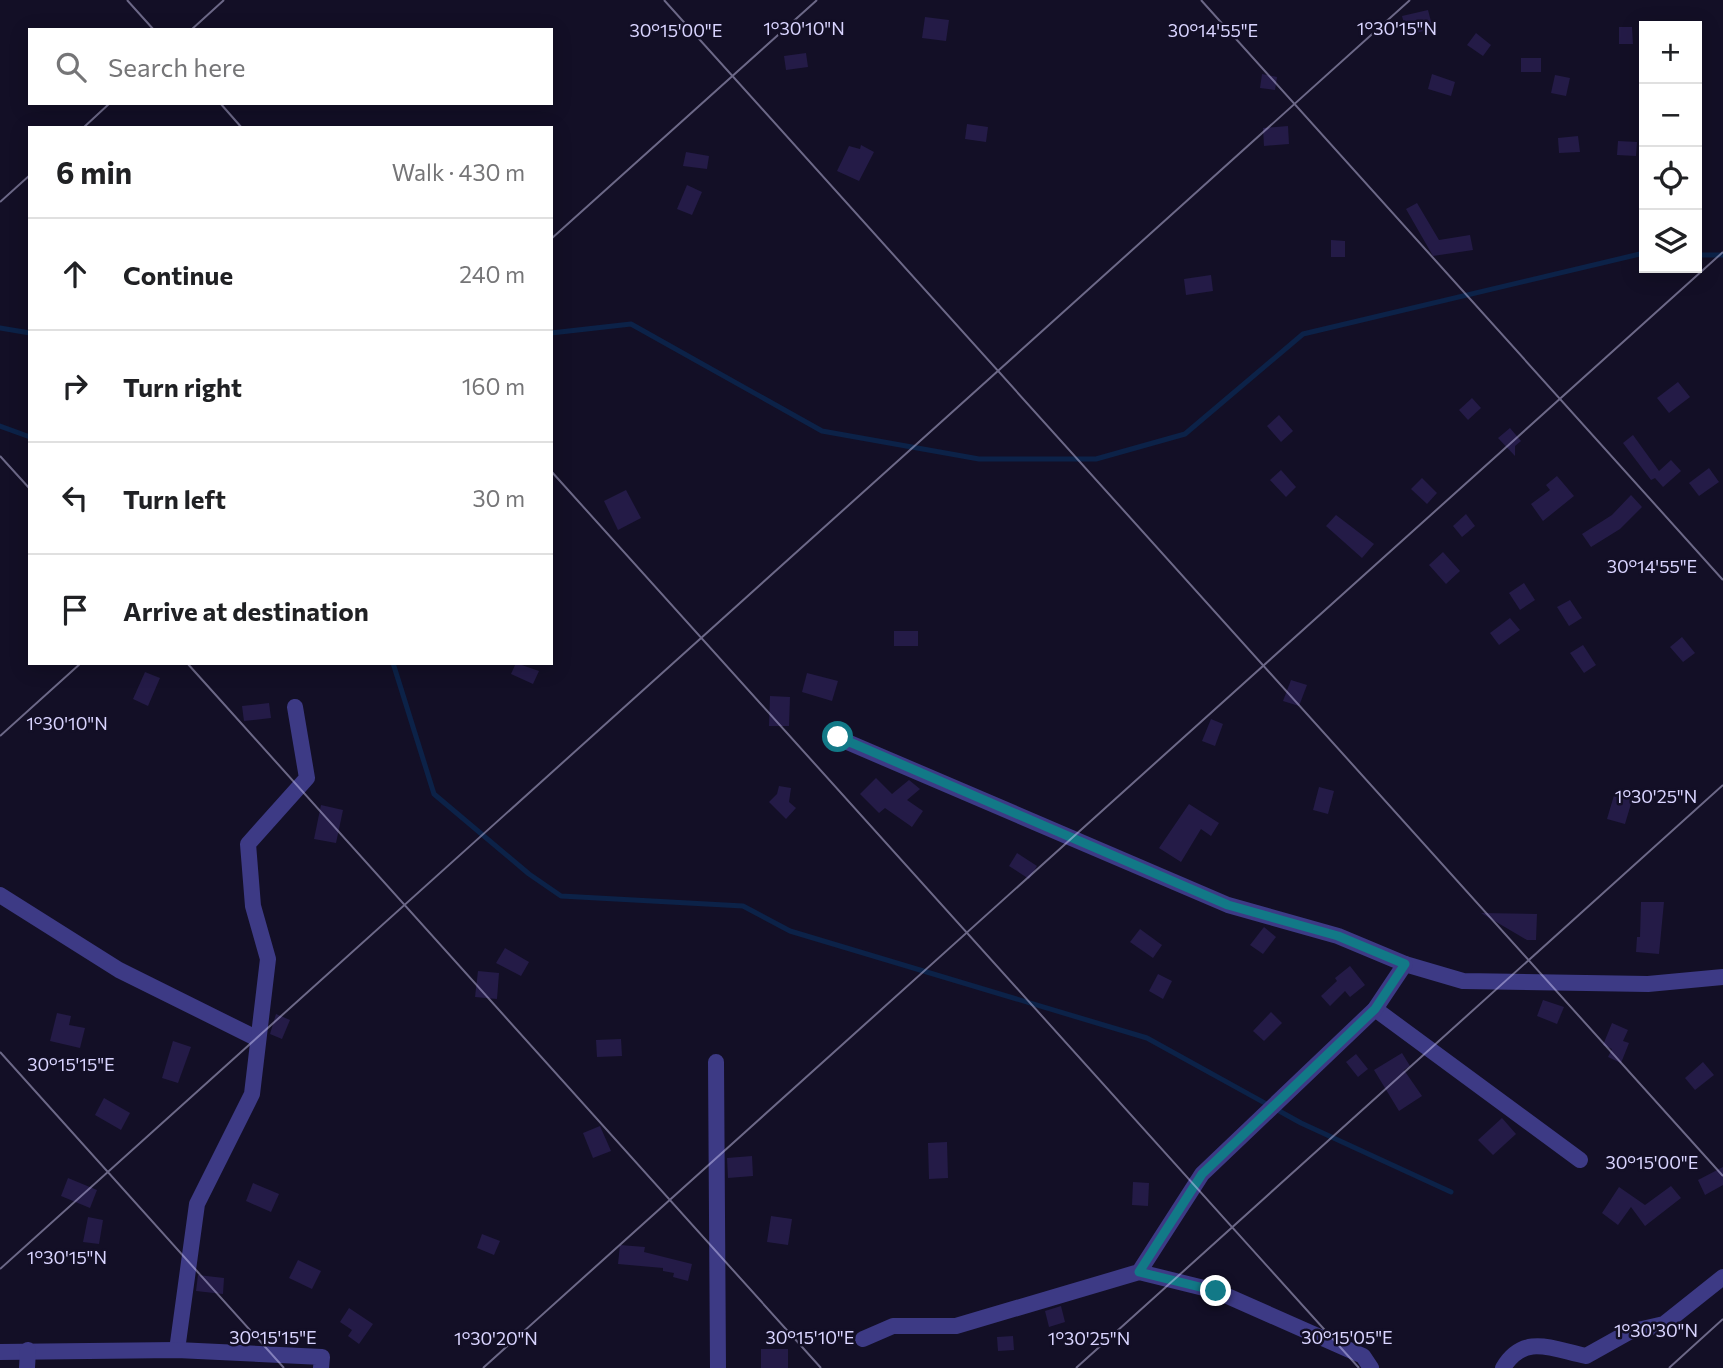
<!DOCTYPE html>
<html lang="en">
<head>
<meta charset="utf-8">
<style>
  body { margin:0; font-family:Commissioner,sans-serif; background:#f2f2f2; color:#202124 }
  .controls { position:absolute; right:21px; top:21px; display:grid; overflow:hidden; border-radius:0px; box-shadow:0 4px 18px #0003 }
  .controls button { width:63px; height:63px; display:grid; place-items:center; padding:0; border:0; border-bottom:2px solid #e0e0e0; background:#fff; color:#202124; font:35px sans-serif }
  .stop { position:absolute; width:21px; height:21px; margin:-16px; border:5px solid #127987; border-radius:50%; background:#fff }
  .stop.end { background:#127987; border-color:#fff; box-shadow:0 2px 7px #0008 }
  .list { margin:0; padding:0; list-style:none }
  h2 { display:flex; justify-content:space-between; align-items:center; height:91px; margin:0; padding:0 28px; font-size:30px }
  h2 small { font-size:23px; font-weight:400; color:#757577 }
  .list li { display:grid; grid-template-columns:46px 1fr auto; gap:21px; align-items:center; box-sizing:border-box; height:112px; padding:0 28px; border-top:2px solid #e0e0e0 }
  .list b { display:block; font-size:26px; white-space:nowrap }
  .list em { font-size:23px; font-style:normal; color:#757577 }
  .icon { flex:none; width:38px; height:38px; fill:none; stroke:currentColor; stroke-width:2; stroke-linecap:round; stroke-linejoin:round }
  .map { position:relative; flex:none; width:1723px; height:1368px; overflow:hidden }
  .search { position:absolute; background:#fff; box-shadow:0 4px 18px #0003; left:28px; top:28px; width:525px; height:77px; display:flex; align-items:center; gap:18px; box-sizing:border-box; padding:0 24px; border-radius:0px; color:#757577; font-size:26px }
  .panel { position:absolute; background:#fff; box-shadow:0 4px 18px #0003; left:28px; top:126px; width:525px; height:539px; border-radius:0px }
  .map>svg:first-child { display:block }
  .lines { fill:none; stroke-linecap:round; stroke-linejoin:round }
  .stream { stroke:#0c2248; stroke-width:5 }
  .building { fill:#241b47 }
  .street { stroke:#3d3a85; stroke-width:16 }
  .route { stroke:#127987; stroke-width:9 }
  .ticks { fill:none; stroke:#d9d4ff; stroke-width:2; stroke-opacity:0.45 }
  .ticks-label { font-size:18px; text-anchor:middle; fill:#d9d4ff; stroke:#130f26; stroke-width:5; stroke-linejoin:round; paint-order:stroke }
</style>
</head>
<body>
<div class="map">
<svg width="1723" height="1368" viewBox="0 0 1723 1368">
  <rect width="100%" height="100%" fill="#130f26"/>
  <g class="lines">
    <!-- stream -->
    <g class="stream">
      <path d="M1697,255H1723"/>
      <path d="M0,328L30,333"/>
      <path d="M551,333L631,324L822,431L979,459H1096L1185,434L1303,334L1644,253"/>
      <path d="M0,426L30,437"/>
      <path d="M393,663L434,794L529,874L561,896L743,906L790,931L1147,1038L1301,1123L1451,1192"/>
    </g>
  </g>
  <!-- building -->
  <g class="building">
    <path d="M1428,10L1433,29L1407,35L1402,16Z"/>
    <path d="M925,17L949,20L946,41L922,38Z"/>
    <path d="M1619,27H1632L1633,44H1619Z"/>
    <path d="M1476,33L1491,45L1483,56L1467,45Z"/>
    <path d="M806,53L808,67L786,70L784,56Z"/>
    <rect x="1521" y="58" width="20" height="14"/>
    <path d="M1262,74L1277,77L1275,90L1260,88Z"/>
    <path d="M1432,74L1455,82L1451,96L1428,89Z"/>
    <path d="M1555,75L1570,78L1566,96L1551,93Z"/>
    <path d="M967,124L988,127L986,142L965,139Z"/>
    <path d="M1288,126L1289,144L1264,146L1263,128Z"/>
    <path d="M1578,136L1580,152L1559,153L1558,138Z"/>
    <path d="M1618,141L1637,142L1636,156L1617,155Z"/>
    <path d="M861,145L874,152L859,181L837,171L849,146L860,149Z"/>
    <path d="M686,152L709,156L707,169L683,166Z"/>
    <path d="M687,185L702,192L692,215L677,209Z"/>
    <path d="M1417,203L1439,240L1470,235L1473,250L1433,256L1406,209Z"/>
    <path d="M1331,240L1345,241V257H1331Z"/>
    <path d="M1211,275L1213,291L1186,295L1184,279Z"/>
    <path d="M1678,382L1690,397L1669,413L1657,398Z"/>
    <path d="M1472,398L1481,408L1468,420L1459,410Z"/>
    <path d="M1279,415L1293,431L1281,442L1267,426Z"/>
    <path d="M1510,428L1521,441L1515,446V456L1498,438Z"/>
    <path d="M1633,435L1659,471L1671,460L1681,471L1663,487L1655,478L1651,480L1623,443Z"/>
    <path d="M1709,468L1719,482L1699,496L1689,483Z"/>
    <path d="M1281,470L1296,487L1286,497L1270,480Z"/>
    <path d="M1557,476L1574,496L1543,521L1531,504L1550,490L1546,485Z"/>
    <path d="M1422,478L1437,493L1427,504L1411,489Z"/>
    <path d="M626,490L641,518L618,530L604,501Z"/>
    <path d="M1631,495L1642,507L1620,529L1591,547L1582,534L1612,515Z"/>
    <path d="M1466,514L1475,526L1462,537L1453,526Z"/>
    <path d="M1336,515L1374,544L1362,558L1326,526Z"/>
    <path d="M1443,552L1460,571L1446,584L1429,565Z"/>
    <path d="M1524,583L1535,600L1520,610L1509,593Z"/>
    <path d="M1570,600L1582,618L1569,626L1557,607Z"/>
    <path d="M1510,618L1520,630L1499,645L1490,633Z"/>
    <rect x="894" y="631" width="24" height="15"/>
    <path d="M1682,637L1695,653L1683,662L1670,647Z"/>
    <path d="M1583,645L1596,665L1584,673L1570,653Z"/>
    <path d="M516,663L539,671L533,684L511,674Z"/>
    <path d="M145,672L160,678L148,706L133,699Z"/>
    <path d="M807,673L838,681L832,701L802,692Z"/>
    <path d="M1291,680L1307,685L1299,706L1283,701Z"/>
    <path d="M770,696L790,697L789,726H769Z"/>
    <path d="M269,703L271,718L244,721L242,706Z"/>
    <path d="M1211,719L1223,724L1215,746L1202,741Z"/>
    <path d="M876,778L892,794L909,780L920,789L907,800L923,811L912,827L885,808L879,813L860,794Z"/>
    <path d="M779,786L791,788L789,802L796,808L786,819L769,802L777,794Z"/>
    <path d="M1319,787L1334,791L1328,814L1313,810Z"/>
    <path d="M1615,792L1633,797L1625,824L1607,819Z"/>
    <path d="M1189,804L1219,823L1211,836L1201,829L1181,862L1159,848Z"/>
    <path d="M321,805L343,810L336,843L314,839Z"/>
    <path d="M1017,853L1037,866L1029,879L1009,866Z"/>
    <path d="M1641,902H1664L1659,954L1636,952L1637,937H1640Z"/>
    <path d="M1481,913L1537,914L1536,940H1527Z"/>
    <path d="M1264,927L1276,937L1263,954L1250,945Z"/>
    <path d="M1140,929L1162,945L1153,958L1130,942Z"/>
    <path d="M505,948L529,962L521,976L496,963Z"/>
    <path d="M1350,966L1365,985L1350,997L1345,991L1330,1006L1321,996L1337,981L1335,978Z"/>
    <path d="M478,971L499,973L497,999L475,997Z"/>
    <path d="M1158,974L1172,981L1163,999L1149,991Z"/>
    <path d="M1543,1000L1564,1007L1557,1024L1537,1016Z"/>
    <path d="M1271,1012L1282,1023L1264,1041L1253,1031Z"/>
    <path d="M57,1013L71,1016L69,1025L85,1028L80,1048L50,1041Z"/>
    <path d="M276,1014L290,1020L282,1039L270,1034Z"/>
    <path d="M1612,1023L1628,1030L1623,1041L1629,1043L1621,1063L1608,1057L1612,1049L1603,1045Z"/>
    <path d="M621,1039L622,1056L597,1057L596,1040Z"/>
    <path d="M173,1041L191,1047L178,1083L162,1078Z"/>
    <path d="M1402,1053L1410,1066L1404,1070L1422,1096L1399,1111L1374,1070Z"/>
    <path d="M1356,1054L1368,1069L1358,1077L1346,1062Z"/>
    <path d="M1703,1062L1714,1075L1695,1090L1685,1078Z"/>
    <path d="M104,1098L130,1113L121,1130L95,1115Z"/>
    <path d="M1502,1118L1516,1134L1493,1155L1478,1140Z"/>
    <path d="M600,1126L611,1151L593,1158L583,1133Z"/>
    <path d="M947,1142L948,1178L929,1179L928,1143Z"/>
    <path d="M752,1156L753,1176L728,1178L727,1158Z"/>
    <path d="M1723,1167V1185L1705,1195L1698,1180Z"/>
    <path d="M68,1178L97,1190L90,1208L61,1196Z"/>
    <path d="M1133,1182L1149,1183L1148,1206L1132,1205Z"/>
    <path d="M253,1183L279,1194L271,1212L246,1201Z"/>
    <path d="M1671,1186L1681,1198L1645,1226L1631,1207L1618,1225L1602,1213L1619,1187L1645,1205Z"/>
    <path d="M771,1216L792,1219L788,1245L767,1242Z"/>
    <path d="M88,1217L103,1220L99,1244L83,1242Z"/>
    <path d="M482,1234L500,1241L494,1255L477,1248Z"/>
    <path d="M620,1245L645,1247L644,1252L692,1264L688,1281L673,1277L674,1273L663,1271V1268L618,1264Z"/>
    <path d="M298,1260L321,1271L312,1289L289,1278Z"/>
    <path d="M198,1275L224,1278L223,1294L196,1291Z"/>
    <path d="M1061,1306L1065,1322L1049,1327L1045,1311Z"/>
    <path d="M349,1308L373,1324L359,1344L348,1336L352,1330L340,1322Z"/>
    <path d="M1013,1336L1014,1350L998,1351L997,1337Z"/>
    <rect x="761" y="1349" width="27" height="19"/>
  </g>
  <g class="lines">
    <!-- street -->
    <g class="street">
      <path d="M838,738L1228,905L1338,936L1405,964L1463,981L1648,984L1723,977"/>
      <path d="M0,895L119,970L258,1039"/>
      <path d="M1375,1009L1580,1160"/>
      <path d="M716,1062L718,1368"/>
      <path d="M1139,1272L1216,1291L1363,1356L1371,1368"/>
      <path d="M863,1339L893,1326H956L1139,1272L1202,1174L1375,1009L1405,964"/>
      <path d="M177,1350L197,1204L252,1094L268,959L253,906L248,844L307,778L295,707"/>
      <path d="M0,1352L177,1350L322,1357L321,1368"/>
      <path d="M27,1368L28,1350"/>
      <path d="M1503,1368C1524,1333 1552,1349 1586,1356L1629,1332L1664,1324L1723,1277"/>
    </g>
  </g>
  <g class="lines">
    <!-- route -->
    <path class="route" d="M838,737L1228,905L1338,936L1405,964L1375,1009L1202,1174L1139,1272L1216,1291"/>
  </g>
  <!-- ticks -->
  <path class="ticks" d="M127,0L154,30M664,0L1723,1176M1201,0L1723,580M191,30L224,0M220,103L242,128M83,128L110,103M0,202L30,175M551,239L817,0M0,456L30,489M551,471L1359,1368M187,663L821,1368M0,736L81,663M0,1052L284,1368M0,1269L1410,0M483,1368L1723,252M1076,1368L1723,785M1669,1368L1723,1319"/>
  <g class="ticks-label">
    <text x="804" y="35">1°30'10"N</text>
    <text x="1397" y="35">1°30'15"N</text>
    <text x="676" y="37">30°15'00"E</text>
    <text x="1213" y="37">30°14'55"E</text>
    <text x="1652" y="573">30°14'55"E</text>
    <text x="67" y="730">1°30'10"N</text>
    <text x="1656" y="803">1°30'25"N</text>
    <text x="71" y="1071">30°15'15"E</text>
    <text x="1652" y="1169">30°15'00"E</text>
    <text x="67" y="1264">1°30'15"N</text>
    <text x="1656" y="1337">1°30'30"N</text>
    <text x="273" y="1344">30°15'15"E</text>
    <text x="810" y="1344">30°15'10"E</text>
    <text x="1347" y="1344">30°15'05"E</text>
    <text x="496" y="1345">1°30'20"N</text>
    <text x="1089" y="1345">1°30'25"N</text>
  </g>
</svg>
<div class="controls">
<button>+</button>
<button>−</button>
<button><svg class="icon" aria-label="locate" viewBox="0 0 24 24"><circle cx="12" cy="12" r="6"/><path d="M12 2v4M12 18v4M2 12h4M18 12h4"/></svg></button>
<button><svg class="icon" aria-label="layers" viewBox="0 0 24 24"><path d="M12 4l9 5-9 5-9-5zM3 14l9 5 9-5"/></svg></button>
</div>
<div class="stop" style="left:838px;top:737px"></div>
<div class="stop end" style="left:1216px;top:1291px"></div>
<div class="search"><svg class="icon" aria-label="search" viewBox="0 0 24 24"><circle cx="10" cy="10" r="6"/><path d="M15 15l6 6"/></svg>Search here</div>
<section class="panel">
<h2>6 min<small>Walk · 430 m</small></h2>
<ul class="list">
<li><svg class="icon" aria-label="ahead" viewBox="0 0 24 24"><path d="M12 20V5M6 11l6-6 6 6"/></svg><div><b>Continue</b></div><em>240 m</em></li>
<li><svg class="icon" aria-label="right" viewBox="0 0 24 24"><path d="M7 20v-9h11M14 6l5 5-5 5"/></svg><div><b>Turn right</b></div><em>160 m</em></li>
<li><svg class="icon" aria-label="left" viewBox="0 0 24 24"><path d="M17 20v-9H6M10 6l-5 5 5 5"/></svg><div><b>Turn left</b></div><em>30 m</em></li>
<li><svg class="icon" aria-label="arrive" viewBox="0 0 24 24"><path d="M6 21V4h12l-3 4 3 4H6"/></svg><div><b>Arrive at destination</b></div></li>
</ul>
</section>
</div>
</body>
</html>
